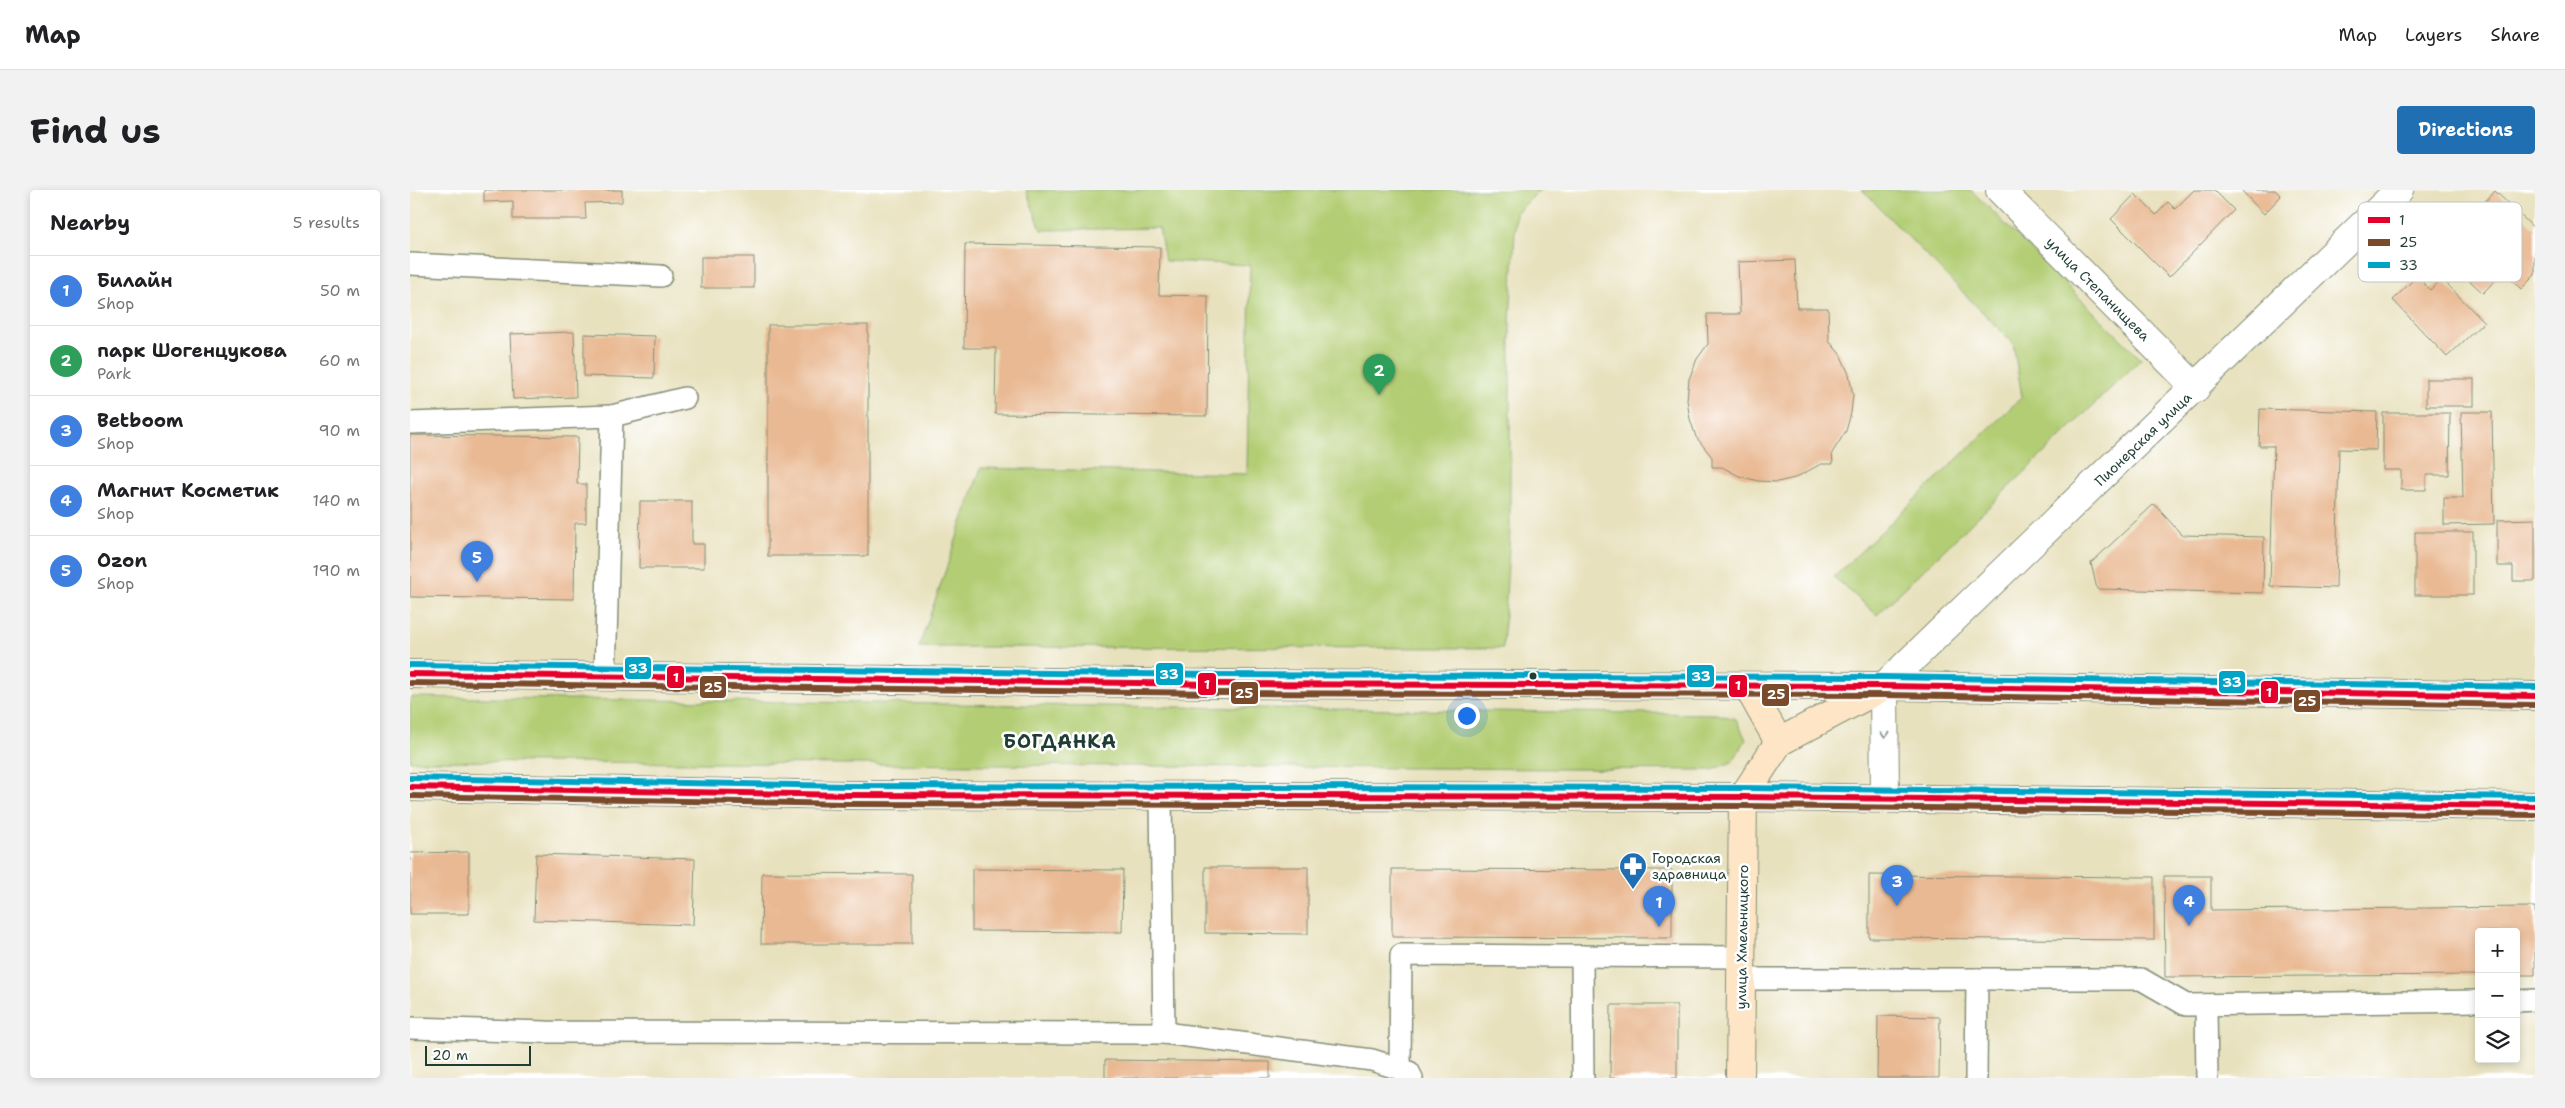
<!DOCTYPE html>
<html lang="en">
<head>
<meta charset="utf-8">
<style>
  body { margin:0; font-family:"Shantell Sans",sans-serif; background:#f2f2f2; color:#202124 }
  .controls { position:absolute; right:15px; bottom:15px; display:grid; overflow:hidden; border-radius:5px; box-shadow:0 2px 8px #0003 }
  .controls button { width:45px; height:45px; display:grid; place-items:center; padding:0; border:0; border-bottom:1px solid #e0e0e0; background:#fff; color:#202124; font:25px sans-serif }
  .scale { position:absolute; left:15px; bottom:12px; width:106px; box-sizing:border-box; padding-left:5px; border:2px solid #1f3d34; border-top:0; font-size:14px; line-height:18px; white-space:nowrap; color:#1f3d34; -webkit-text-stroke:4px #fff; paint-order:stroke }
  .you { position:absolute; left:1056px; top:525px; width:18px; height:18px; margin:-12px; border:4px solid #fff; border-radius:50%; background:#1a73e8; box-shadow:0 0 0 8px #1a73e833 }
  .badge { display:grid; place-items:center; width:32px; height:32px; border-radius:50%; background:#1f6fb2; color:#fff; font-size:16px; font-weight:700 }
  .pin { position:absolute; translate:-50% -41px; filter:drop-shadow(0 1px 2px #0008) }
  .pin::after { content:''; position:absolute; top:26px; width:18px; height:15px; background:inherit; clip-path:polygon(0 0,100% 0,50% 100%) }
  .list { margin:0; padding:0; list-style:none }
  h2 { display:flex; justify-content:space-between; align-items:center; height:65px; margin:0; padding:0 20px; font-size:21px }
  h2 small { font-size:16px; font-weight:400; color:#757577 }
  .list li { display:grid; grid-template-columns:32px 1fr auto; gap:15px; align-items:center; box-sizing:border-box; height:70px; padding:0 20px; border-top:1px solid #e0e0e0 }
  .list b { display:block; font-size:19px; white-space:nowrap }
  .list p { margin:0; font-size:16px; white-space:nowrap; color:#757577 }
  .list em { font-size:16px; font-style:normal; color:#757577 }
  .icon { flex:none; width:28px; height:28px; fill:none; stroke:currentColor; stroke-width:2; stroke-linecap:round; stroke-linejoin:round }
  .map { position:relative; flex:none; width:2125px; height:888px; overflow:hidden; border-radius:5px }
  header { display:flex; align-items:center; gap:30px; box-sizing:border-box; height:70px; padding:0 25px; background:#fff; border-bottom:1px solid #e0e0e0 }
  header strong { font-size:24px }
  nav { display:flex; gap:28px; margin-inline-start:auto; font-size:18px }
  .intro { display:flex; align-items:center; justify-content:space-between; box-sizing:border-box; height:120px; padding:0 30px }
  h1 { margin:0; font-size:35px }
  .button { padding:12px 22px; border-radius:5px; background:#1f6fb2; color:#fff; font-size:18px; font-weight:700 }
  main { display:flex; gap:30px; padding:0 30px }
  aside { flex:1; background:#fff; border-radius:5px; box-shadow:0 2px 8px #0003 }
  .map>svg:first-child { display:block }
  .green { fill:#b2cd73; stroke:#688554 }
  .building { fill:#e9b993 }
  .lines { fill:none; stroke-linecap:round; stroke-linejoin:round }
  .lane-casing { stroke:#848f78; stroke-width:24 }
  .street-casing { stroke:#848f78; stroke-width:30 }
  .secondary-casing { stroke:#848f78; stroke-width:30 }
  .lane { stroke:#fff; stroke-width:21 }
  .street { stroke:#fff; stroke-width:28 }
  .secondary { stroke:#fde5c5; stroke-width:28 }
  .bus-1-casing { stroke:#fff; stroke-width:10 }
  .bus-2-casing { stroke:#fff; stroke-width:10 }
  .bus-3-casing { stroke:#fff; stroke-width:10 }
  .bus-1 { stroke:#e4002b; stroke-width:6 }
  .bus-2 { stroke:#7a4b2a; stroke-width:6 }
  .bus-3 { stroke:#02a4c6; stroke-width:6 }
  .oneway { stroke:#8f9e9a }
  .bus-dot { fill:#1f3d34; stroke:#fff; stroke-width:2 }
  .labels { text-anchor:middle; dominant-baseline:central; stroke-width:5; stroke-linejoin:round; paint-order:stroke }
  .street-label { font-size:14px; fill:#1f3d34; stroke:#fff }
  .poi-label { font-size:14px; fill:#1f3d34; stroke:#fff; text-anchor:start }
  .district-label { font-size:19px; font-weight:bold; letter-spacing:1px; fill:#1f3d34; stroke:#fff }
  .key { fill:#fff; stroke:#bcc5c2; stroke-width:1 }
  .key-label { font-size:14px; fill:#1f3d34 }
  .line-badge { stroke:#fff; stroke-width:2 }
  .badge-label { font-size:14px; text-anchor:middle; font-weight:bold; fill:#fff }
</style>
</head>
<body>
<header>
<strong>Map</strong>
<nav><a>Map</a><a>Layers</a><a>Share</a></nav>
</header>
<div class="intro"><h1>Find us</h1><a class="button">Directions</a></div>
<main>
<aside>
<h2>Nearby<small>5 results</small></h2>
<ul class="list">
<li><span class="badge" style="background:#3f7fe0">1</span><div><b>Билайн</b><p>Shop</p></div><em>50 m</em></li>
<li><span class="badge" style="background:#2e9e5b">2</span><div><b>парк Шогенцукова</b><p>Park</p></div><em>60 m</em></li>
<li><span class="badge" style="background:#3f7fe0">3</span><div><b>Betboom</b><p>Shop</p></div><em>90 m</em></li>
<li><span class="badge" style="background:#3f7fe0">4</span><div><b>Магнит Косметик</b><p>Shop</p></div><em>140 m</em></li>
<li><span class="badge" style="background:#3f7fe0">5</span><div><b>Ozon</b><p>Shop</p></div><em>190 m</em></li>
</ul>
</aside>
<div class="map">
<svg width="2125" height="888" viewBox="0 0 2125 888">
  <rect width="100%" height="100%" fill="#fff"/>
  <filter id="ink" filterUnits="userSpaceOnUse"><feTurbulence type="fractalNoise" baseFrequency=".02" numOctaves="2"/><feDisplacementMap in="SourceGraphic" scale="10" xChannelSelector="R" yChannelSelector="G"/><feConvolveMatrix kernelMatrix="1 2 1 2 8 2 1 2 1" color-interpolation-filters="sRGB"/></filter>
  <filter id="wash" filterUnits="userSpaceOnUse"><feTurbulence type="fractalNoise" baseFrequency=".0096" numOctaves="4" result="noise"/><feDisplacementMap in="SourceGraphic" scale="20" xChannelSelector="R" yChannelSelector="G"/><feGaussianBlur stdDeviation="1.12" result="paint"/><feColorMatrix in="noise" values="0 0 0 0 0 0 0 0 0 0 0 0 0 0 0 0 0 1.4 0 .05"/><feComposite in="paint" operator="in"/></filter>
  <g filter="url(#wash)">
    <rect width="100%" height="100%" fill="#e8e1bd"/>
    <!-- green -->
    <g class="green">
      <path d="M616,0H1130L1106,23L1100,132V340L1093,458L509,457L571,278L837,284L840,75L755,71L749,38L631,40Z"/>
      <path d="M1452,0H1561L1731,169L1467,425L1424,387L1612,207L1603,153Z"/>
      <path d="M0,507L1306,524L1326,529L1336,550L1322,572L1301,580L0,571Z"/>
    </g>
    <g id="blocks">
      <!-- building -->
      <g class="building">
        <path d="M74,0H212V12L175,13L176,29H103V11L74,12Z"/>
        <path d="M1784,0H1804L1824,20L1759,87L1701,29L1725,4L1746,25L1758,12L1765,19Z"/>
        <path d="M1831,0H1865L1871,6L1854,24Z"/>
        <path d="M2085,1L2125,39V85L2111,99L2066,56L2075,46L2067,39L2080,26L2070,17Z"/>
        <path d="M555,54L750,57L749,105L798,106L797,226L585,224L586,158H554Z"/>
        <path d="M2061,60L2089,86L2073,103L2045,77Z"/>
        <rect x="291" y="67" width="53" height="31"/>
        <path d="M1385,70L1387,118H1418L1419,151L1430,164L1439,184L1443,205L1441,223L1436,241L1422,263L1423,274H1411L1385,288L1367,292L1348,291L1329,286L1312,277H1302V267L1286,247L1280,229L1277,210L1279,189L1287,169L1298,154L1297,124H1330L1328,72Z"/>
        <path d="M2007,86L2020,100L2032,89L2074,132L2037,167L1983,110Z"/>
        <rect x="358" y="135" width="100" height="231"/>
        <path d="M164,142L166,207L103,209L100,144Z"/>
        <path d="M174,144L245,146L244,188L174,186Z"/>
        <rect x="2016" y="189" width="48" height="27"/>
        <path d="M1850,219L1967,222L1966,260L1929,259L1926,398L1860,396L1864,256H1849Z"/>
        <path d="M2051,222H2082L2084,334L2034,335V308H2053Z"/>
        <path d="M1973,223H2040L2039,285H2016V300H1991V280H1973Z"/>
        <path d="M0,245L168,247L167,294H176V333H165L164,409L0,407Z"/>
        <path d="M230,311H282V354H294V378H229Z"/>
        <path d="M1744,314L1772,345L1854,347L1853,403L1687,399L1681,373Z"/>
        <path d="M2125,329V391H2103V376H2087V330Z"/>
        <rect x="2005" y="342" width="58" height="63"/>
        <path d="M59,662V724H0V663Z"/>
        <path d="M126,664L285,669L283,735L124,730Z"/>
        <path d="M795,677H898V744L795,743Z"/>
        <path d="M562,679L713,680L712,742L562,741Z"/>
        <path d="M982,679L1262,680V748L982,747Z"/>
        <path d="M352,683L502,684V754H351Z"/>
        <path d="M1459,685L1744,687V750L1459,748Z"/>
        <path d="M1754,686H1801V720L2125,717V785H2106V742H2069V785L1755,787Z"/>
        <path d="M1201,815H1267V888H1200Z"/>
        <path d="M1468,826L1530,827L1529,888H1467Z"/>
        <path d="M695,870L860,872V888H695Z"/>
      </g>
    </g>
  </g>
  <g filter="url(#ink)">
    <use href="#blocks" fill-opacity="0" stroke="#848f78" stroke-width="1"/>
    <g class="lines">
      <!-- lane casing -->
      <g class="lane-casing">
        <g id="lane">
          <path d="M0,74L251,86"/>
          <path d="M202,226L275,208"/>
          <path d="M0,233L202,226L195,488"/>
          <path d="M1172,766L1173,888"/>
          <path d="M1332,789H1731L1776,815L2069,811"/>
          <path d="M2106,811L2125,810"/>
          <path d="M1796,815L1797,888"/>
          <path d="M0,838L136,842L754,843L751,606"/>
          <path d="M754,843L962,870L999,882L1002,888"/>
          <path d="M990,879L991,765L1332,767"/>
          <path d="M1566,888L1567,789"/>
        </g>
      </g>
      <!-- street casing -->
      <g class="street-casing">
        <g id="street">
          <path d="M1590,0L1786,198"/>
          <path d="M1475,608L1474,496L1989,0"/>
        </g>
      </g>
      <!-- secondary casing -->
      <g class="secondary-casing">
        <g id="secondary">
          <path d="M0,484L811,494L1474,496L2125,506"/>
          <path d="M1338,497L1369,552"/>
          <path d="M0,597L438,605L1333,607L2125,616"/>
          <path d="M1333,607L1369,552L1471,498"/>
          <path d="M1330,888L1333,607"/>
        </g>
      </g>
      <!-- lane -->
      <use href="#lane" class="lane"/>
      <!-- street -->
      <use href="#street" class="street"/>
      <!-- secondary -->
      <use href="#secondary" class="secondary"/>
      <!-- bus-1 casing -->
      <g class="bus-1-casing">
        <g id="bus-1">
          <path d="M0,484L811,494L1474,496L2125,506"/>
          <path d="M0,597L438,605L1333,607L2125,616"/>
        </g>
      </g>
      <!-- bus-2 casing -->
      <g class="bus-2-casing">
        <g id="bus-2">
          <path d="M0,493L811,503L1474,505L2125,515"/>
          <path d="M0,606L438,614L1333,616L2125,625"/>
        </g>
      </g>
      <!-- bus-3 casing -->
      <g class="bus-3-casing">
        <g id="bus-3">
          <path d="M0,475L811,485L1474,487L2125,497"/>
          <path d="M0,588L438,596L1333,598L2125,607"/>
        </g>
      </g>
      <!-- bus-1 -->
      <use href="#bus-1" class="bus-1"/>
      <!-- bus-2 -->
      <use href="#bus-2" class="bus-2"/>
      <!-- bus-3 -->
      <use href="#bus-3" class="bus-3"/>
    </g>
    <!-- one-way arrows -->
    <defs><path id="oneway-chevron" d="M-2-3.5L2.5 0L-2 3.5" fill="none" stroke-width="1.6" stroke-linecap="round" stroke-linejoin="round" transform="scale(1.25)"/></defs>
    <use class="oneway" href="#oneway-chevron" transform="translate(1475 545) rotate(90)"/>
  </g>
  <!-- icons -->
  <defs>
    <g id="pharmacy-pin" transform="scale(1.4375)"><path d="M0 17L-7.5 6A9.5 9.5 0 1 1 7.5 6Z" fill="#1f6fb2" stroke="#fff"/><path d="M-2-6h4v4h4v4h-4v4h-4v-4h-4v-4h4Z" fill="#fff"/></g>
  </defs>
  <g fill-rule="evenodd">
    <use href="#pharmacy-pin" x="1223" y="676"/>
  </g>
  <!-- markers -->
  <circle class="bus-dot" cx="1123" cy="486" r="4.5"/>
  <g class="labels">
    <!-- street labels -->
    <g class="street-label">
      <text transform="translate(1688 99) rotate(45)">улица Степанищева</text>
      <text transform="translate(1733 249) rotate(-44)">Пионерская улица</text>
      <text transform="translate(1332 747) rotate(-89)">улица Хмельницкого</text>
    </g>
    <!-- poi labels -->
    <g class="poi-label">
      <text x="1242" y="668">Городская<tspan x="1242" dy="16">здравница</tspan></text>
    </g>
    <!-- district labels -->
    <g class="district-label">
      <text x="650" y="551">БОГДАНКА</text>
    </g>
  </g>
  <!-- legend -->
  <rect x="1948" y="12" width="164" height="80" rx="8" class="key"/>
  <rect x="1958" y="27" width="22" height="6" fill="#e4002b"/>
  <rect x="1958" y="49" width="22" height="7" fill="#7a4b2a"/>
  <rect x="1958" y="72" width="22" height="6" fill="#02a4c6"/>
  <g class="key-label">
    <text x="1989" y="35">1</text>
    <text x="1989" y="57">25</text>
    <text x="1989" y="80">33</text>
  </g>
  <g class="line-badge">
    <rect x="214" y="466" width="28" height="24" rx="5" fill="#02a4c6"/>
    <rect x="745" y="472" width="29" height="24" rx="5" fill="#02a4c6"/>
    <rect x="1276" y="474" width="29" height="24" rx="5" fill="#02a4c6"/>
    <rect x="256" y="475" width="19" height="24" rx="5" fill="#e4002b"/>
    <rect x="1808" y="480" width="28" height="24" rx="5" fill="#02a4c6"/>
    <rect x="787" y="482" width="20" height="24" rx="5" fill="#e4002b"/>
    <rect x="1318" y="484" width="20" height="24" rx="5" fill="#e4002b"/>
    <rect x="289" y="485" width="28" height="24" rx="5" fill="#7a4b2a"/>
    <rect x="1850" y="490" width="19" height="24" rx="5" fill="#e4002b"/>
    <rect x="820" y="491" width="29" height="24" rx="5" fill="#7a4b2a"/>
    <rect x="1351" y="493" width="29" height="24" rx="5" fill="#7a4b2a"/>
    <rect x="1883" y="499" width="28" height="24" rx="5" fill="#7a4b2a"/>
  </g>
  <g class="badge-label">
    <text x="228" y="483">33</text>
    <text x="759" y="489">33</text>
    <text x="1291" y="491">33</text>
    <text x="266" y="492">1</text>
    <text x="1822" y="497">33</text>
    <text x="797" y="499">1</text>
    <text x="1328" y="500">1</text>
    <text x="303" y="502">25</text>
    <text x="1859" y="507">1</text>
    <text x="834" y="508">25</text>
    <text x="1366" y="509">25</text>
    <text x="1897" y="516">25</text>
  </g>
</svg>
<div class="controls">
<button>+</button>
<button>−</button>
<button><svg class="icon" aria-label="layers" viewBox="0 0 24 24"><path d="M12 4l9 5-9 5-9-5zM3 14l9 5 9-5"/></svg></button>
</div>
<div class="scale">20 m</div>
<div class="you"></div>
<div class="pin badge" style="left:1249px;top:737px;background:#3f7fe0">1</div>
<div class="pin badge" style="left:969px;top:205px;background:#2e9e5b">2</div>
<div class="pin badge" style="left:1487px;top:716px;background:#3f7fe0">3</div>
<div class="pin badge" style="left:1779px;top:736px;background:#3f7fe0">4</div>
<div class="pin badge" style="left:67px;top:392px;background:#3f7fe0">5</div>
</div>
</main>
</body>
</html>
